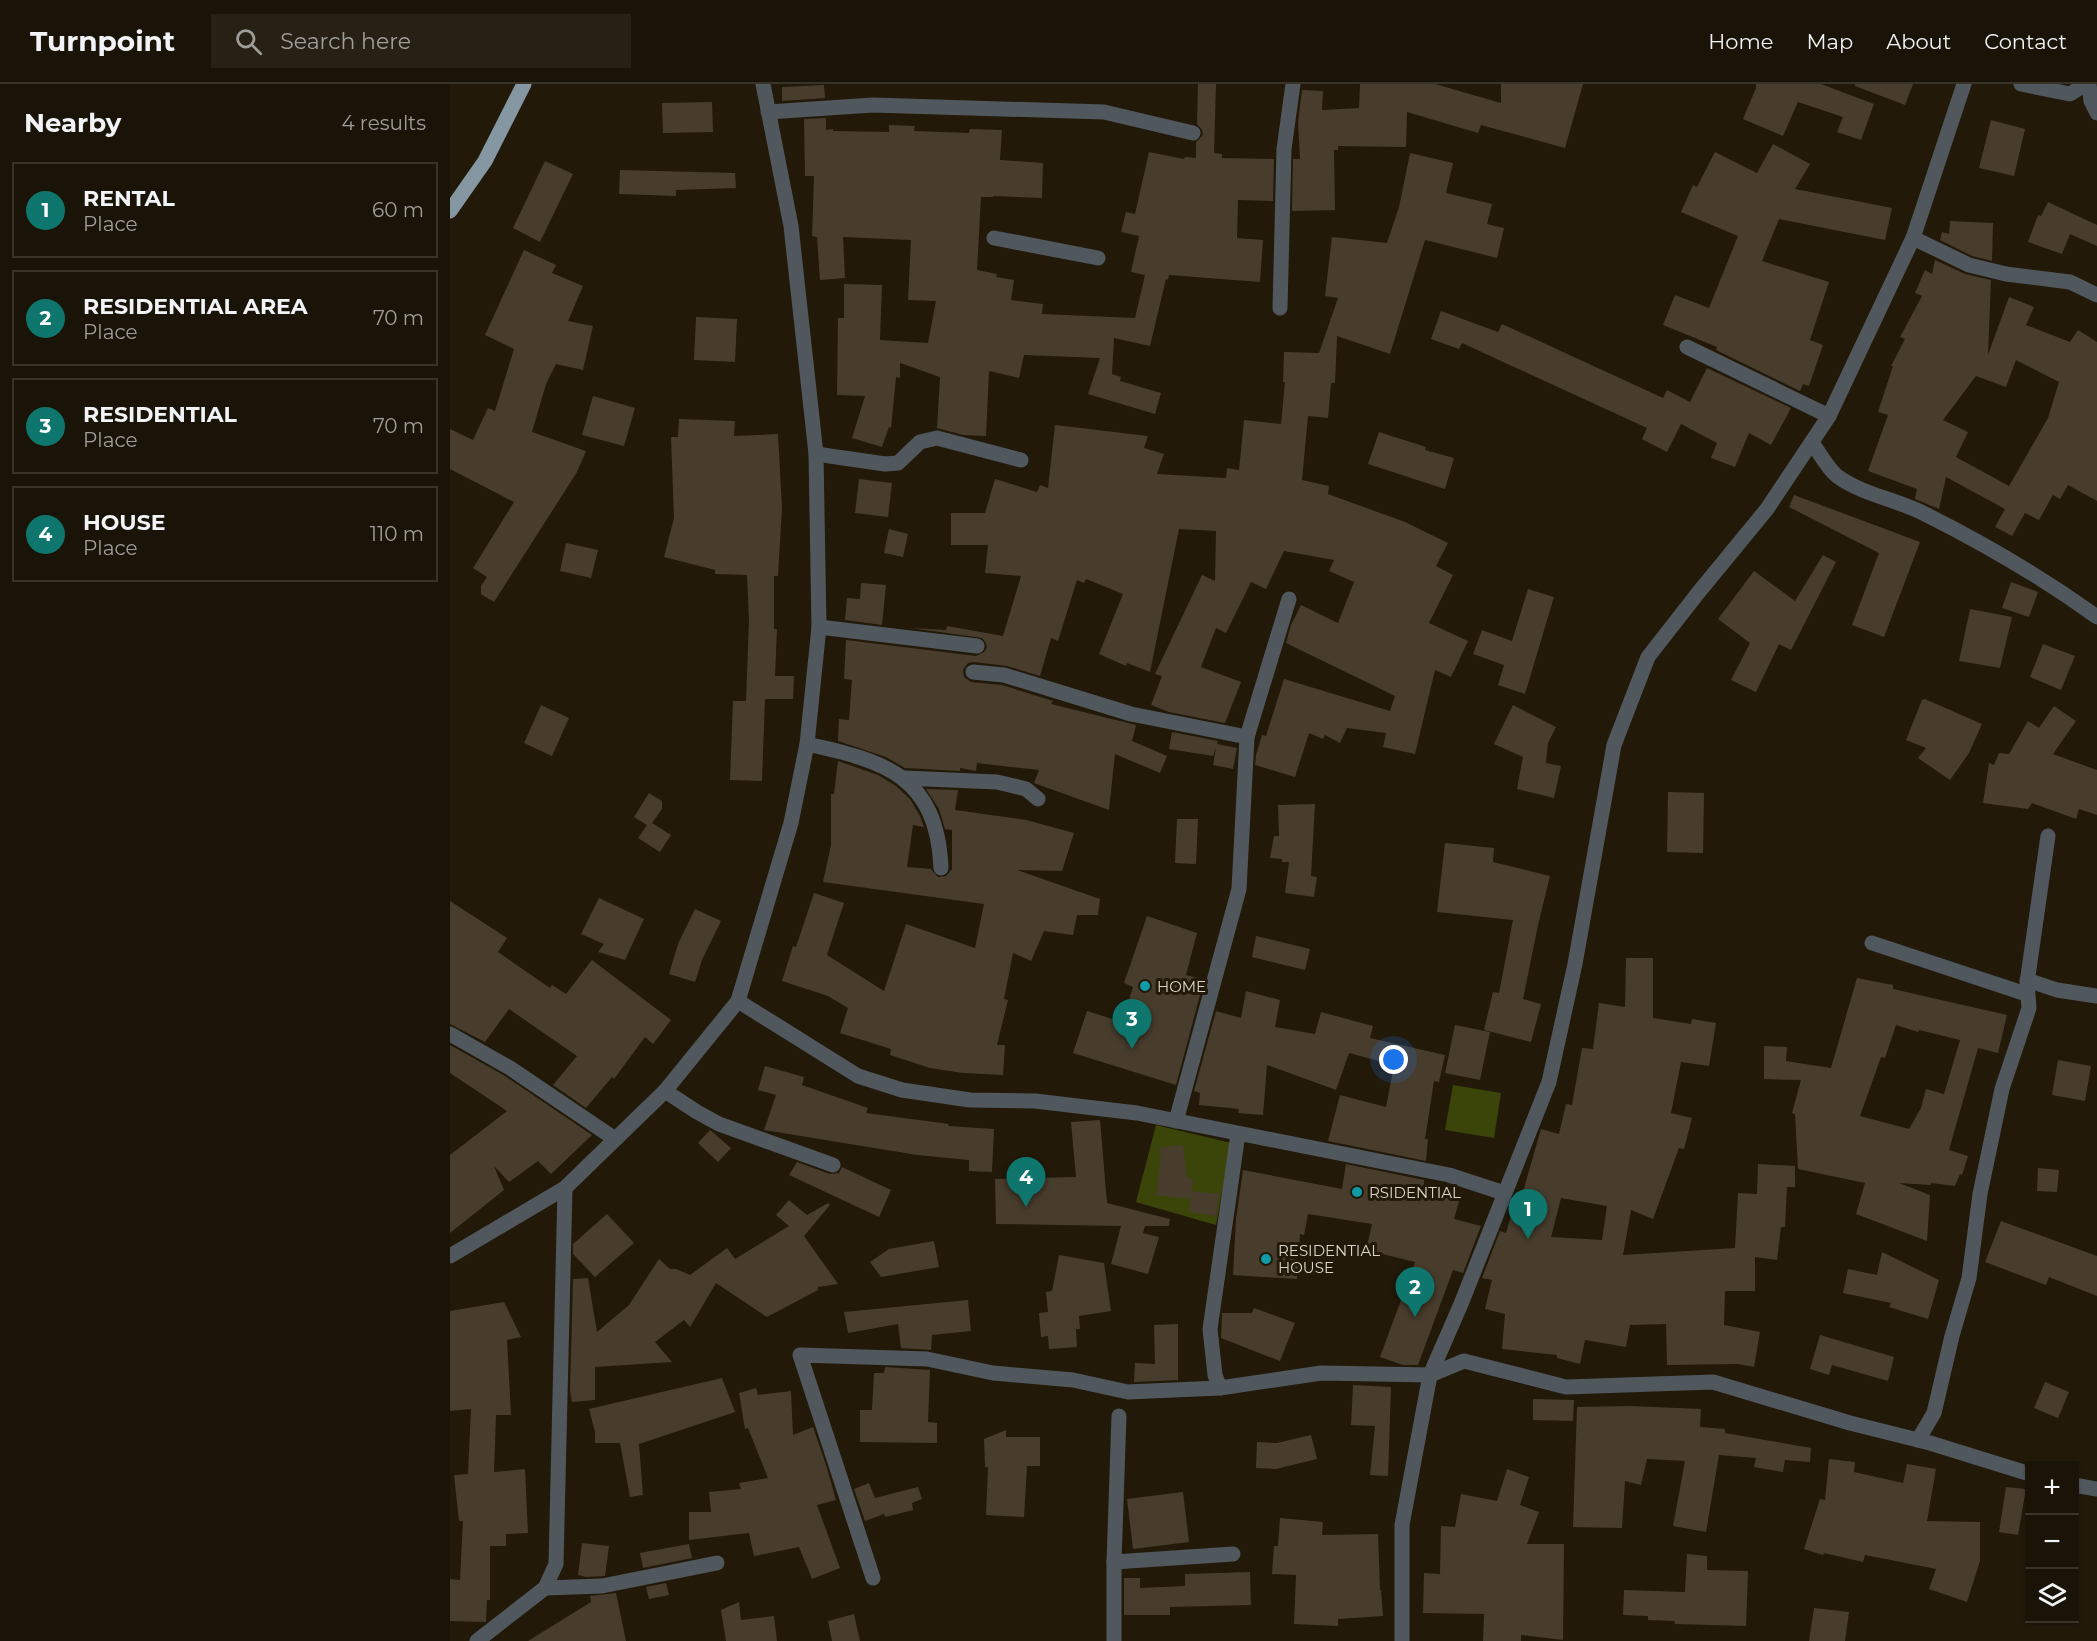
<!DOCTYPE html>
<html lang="en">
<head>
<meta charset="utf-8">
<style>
  body { margin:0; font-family:Montserrat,sans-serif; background:#272015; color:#f1f3f6 }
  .controls { position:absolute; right:18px; bottom:18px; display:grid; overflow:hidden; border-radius:0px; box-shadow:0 2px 4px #0004 }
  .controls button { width:54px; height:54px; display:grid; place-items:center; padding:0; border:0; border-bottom:2px solid #383228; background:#1a1307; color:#f1f3f6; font:30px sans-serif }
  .you { position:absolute; left:944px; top:976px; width:21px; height:21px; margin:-15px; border:4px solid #fff; border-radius:50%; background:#1a73e8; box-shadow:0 0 0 9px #1a73e833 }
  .badge { display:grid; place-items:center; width:39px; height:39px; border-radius:50%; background:#0f766e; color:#fff; font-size:20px; font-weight:700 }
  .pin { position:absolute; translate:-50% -50px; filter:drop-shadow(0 2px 3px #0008) }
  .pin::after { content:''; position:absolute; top:32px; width:21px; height:18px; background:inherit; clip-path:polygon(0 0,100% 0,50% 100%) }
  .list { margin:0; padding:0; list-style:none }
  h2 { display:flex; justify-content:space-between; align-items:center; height:78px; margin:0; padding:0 24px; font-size:26px }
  h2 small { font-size:20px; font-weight:400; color:#9f9e9b }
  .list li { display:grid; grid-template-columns:39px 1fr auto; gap:18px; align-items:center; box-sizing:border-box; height:96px; margin:0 12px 12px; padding:0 12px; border:2px solid #383228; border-radius:0px }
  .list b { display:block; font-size:22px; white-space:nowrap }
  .list p { margin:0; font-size:20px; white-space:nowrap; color:#9f9e9b }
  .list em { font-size:20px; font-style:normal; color:#9f9e9b }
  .icon { flex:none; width:33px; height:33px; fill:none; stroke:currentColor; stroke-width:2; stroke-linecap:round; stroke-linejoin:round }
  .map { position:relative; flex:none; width:1647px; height:1557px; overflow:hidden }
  header { display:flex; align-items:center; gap:36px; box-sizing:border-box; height:84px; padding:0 30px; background:#1a1307; border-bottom:2px solid #383228 }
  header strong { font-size:28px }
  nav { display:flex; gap:33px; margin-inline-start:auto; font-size:21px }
  .search { width:420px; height:54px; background:#272015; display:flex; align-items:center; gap:15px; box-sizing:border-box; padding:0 21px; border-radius:0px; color:#9f9e9b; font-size:22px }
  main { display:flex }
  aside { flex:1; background:#1a1307 }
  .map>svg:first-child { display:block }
  .green { fill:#3b450a }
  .building { fill:#483d2d; fill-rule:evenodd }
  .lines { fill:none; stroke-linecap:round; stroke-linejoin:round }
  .minor { stroke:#50585e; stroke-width:15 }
  .primary { stroke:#8597a2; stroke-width:15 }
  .culture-dot { fill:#0f9aa8; stroke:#221909; stroke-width:2 }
  .labels { text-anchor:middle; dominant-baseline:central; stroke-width:6; stroke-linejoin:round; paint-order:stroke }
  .poi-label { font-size:15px; fill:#d9d3c9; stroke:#221909; text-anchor:start }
</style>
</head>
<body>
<header>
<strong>Turnpoint</strong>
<div class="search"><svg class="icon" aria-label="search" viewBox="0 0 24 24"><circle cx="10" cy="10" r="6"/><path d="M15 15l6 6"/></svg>Search here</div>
<nav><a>Home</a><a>Map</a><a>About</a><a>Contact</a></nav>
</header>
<main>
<aside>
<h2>Nearby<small>4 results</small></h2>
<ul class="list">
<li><span class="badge">1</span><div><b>RENTAL</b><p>Place</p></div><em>60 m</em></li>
<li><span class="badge">2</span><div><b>RESIDENTIAL AREA</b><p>Place</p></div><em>70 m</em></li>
<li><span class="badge">3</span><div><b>RESIDENTIAL</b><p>Place</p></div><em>70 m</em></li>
<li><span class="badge">4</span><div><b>HOUSE</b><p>Place</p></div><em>110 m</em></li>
</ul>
</aside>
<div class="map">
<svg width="1647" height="1557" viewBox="0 0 1647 1557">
  <rect width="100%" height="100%" fill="#221909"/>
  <!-- green -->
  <g class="green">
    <path d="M1003,1001L1051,1009L1044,1054L995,1046Z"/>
    <path d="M706,1041L781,1059L766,1141L686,1118Z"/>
  </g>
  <!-- building -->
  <g class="building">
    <path d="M748,0H766L764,69L772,70V74L824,75L823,117L788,116L787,154L813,156L810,198L719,191L718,196L716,195L700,262L664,254L662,290L671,293L670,297L711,309L705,330L638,310L650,274L574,271L569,294L539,287L536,352L513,351L487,344L490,293L450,279V294L446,293L441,344L439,343L432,363L402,354L415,312L387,311L388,234H394V200L432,201L430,256L478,259L486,217L458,216L461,156L393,153L395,194L370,196L367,153L362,152L364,92H355L354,35L376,34V46L383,45V47L439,48V41L465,42L464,47L519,49L520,45L552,46L550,76L593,79L592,114L543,112V113H531L527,186L547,190L546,193L564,196L561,216L593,220L592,230L685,234L695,191L681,188L689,152L671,148L676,128L685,130L699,68L734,75L735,73L746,74V58L753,51L752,46L747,40Z"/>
    <path d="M910,0H985L1051,19V0H1133L1115,64L1031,41L1028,49L957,28L956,63L888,62V66H884L885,126L842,127L843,75H850L848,38L852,6L873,7L872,26L909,24Z"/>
    <path d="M1306,0H1371L1424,20L1411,56L1387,48L1393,33L1348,18L1333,52L1293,35L1306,4Z"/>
    <path d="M1405,0H1463L1455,21L1405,2Z"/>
    <path d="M374,1L375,14L332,17V3Z"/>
    <path d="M262,18L263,48L213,49L212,19Z"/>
    <path d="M1541,36L1575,45L1564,92L1529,84Z"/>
    <path d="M1323,60L1360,80L1345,105L1442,124L1435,156L1329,135L1312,177L1379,198L1360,256L1373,261L1359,302L1353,300L1350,307L1266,266L1267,263L1213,241L1225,211L1259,224L1288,152L1231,128L1243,101L1247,103L1265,68L1307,89Z"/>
    <path d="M960,69L1003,79L996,109L1042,120L1037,140L1054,144L1047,174L975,156L940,270L887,252L885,299H881L878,334L858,332L852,396L879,402L878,410L955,438L998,459L986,482L1003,491L979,539L1018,557L1001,593L985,586L965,670L933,663L936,649L897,644L890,659L875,651L873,655L859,649L845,693L805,681L806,671L812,651L816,652L834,595L940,627L945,612L836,559L841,541L851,521L888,539L904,498L879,487L884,476L834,467L816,505L801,498L776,549L766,544L751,583L791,598L775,639L719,628L701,621L712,592L705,590L752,491L765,497L766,447L729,445L700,588L677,579L676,582L649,570L673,510L636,495L634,499L627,496L608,557L601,554L590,592L557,582L524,578L518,579L513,586L514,593L521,598L552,601L603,617L601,620L686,641L682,657L717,672L710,689L665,670L659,726L584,699L589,686L527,679L526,687L510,684V687L455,684L436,673L388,657L389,635L399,636L402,596L394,595L396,556L526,572L534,568L537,564L536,559L532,554L461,544L496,546L497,542L553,552L571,492L535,489L538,461H501V429H535L545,395L587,408L590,401L598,404L605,341L698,352L694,364L714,370L707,390L776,394L777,384L789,386L794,336L831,340L835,298H833L834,268L869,269L888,214L875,212L882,153L937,159L949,123Z"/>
    <path d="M95,77L123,90L90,158L63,144Z"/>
    <path d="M170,86L285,89L286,104L226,106V112L169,110Z"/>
    <path d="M1598,118L1647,141V162L1620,150L1612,170L1578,158L1588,131L1591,132Z"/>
    <path d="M1500,137L1543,139L1542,177L1522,172L1490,156L1492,148L1499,150Z"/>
    <path d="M74,166L106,181L102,189L133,202L118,237L143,242L133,286L106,280L96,300L82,348L136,367L127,388L44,518L31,510V502L37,493L23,484L64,418L0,385V345L23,356L38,324L45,327L64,265L35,251Z"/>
    <path d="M1485,176L1515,190L1541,196L1538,271L1559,213L1584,223L1576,241L1620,258L1628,246L1647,258V417L1618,401L1610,415L1603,411L1589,436L1575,429L1562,452L1545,443L1555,425L1496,393L1489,425L1465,415L1467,405L1418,387L1438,331L1428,328L1443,282H1441L1455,255L1450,253L1472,212L1465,209L1475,186L1482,190ZM1566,276L1609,298L1598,334L1559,402L1506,373L1518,348L1493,336L1526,292L1556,303Z"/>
    <path d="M991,227L1048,248L1052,240L1213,314L1217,306L1240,318L1257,284L1341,324L1321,361L1299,349L1285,383L1261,374L1267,359L1231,340L1217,368L1192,355L1197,344L1012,259L1009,265L981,255Z"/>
    <path d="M246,233L287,235L285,278L244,276Z"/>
    <path d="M143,312L185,324L174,362L132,351Z"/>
    <path d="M229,335L285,337L284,352L328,350L332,424L328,492H324V545H327L325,592H344L343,615H315L312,697L280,696L283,617H296L299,536L297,491L265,490V486L214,473L224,434L221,353H228Z"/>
    <path d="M929,348L976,363L975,366L1004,374L995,405L918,380Z"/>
    <path d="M409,395L442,399L438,433L405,429Z"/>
    <path d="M1344,411L1470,458L1434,553L1402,541L1429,469L1339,423Z"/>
    <path d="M439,445L458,450L453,473L434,469Z"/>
    <path d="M116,459L148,466L141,494L110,487Z"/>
    <path d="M1373,471L1386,478L1341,566L1329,560L1306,608L1281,596L1300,559L1268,535L1304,487L1345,517Z"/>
    <path d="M1561,498L1588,508L1579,533L1552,524Z"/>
    <path d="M411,499L436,501L432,541L395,536L397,514L410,515Z"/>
    <path d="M1078,505L1104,513L1075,610L1048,601L1054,581L1023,570L1032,546L1062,557Z"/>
    <path d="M1520,525L1562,533L1550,584L1509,577Z"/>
    <path d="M1593,560L1625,572L1611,606L1580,593Z"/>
    <path d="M1475,615L1532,640L1519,669L1500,696L1468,674L1476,664L1456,656L1472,616Z"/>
    <path d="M91,621L119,634L102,672L74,659Z"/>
    <path d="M1063,621L1106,643L1098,659L1096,679L1111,682L1104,714L1067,705L1073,673L1044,660Z"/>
    <path d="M1604,622L1626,637L1603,670L1647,686V731L1629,725L1626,735L1582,719L1578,725L1533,719L1539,679L1544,681L1549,669L1559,670L1578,637L1589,644Z"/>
    <path d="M722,648L768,657L767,660L787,664L783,685L763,681L766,663L763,672L719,665Z"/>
    <path d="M388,677L428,691L446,702L460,715L470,732L474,743L463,741L457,783L481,785L488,793L496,792L502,785V746L495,745L489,725L476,705L508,706L505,726L576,736L624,749L612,787L567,786L650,815L648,831H627L623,851L594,847L581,877L563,869L554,915L558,916L547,961H555L553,991L513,989L480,984L440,971L441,965L390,949L398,924L378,912L332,897L343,862L346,863L364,809L394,819L377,871L434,907L456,840L525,864L534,820L373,798L381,761V710H384Z"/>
    <path d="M1218,708L1254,709L1253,769L1217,768Z"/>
    <path d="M199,709L212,717V725L202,739L221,751L210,768L188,754L197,741L184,733Z"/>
    <path d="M865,720L861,792L867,793L864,813L835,809L839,778H832V775L820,774L824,752H829L828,721Z"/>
    <path d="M727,735H748L746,780L725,779Z"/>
    <path d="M995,759L1044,764L1043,778L1100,792L1088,841L1073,915L1091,920L1081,958L1034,946L1043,908L1049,909L1063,836L987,828Z"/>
    <path d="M149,814L194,835L175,876L148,868L154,860L131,850Z"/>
    <path d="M0,817L57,854L48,868L100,904L102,901L116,910L142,876L221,936L203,960L195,953L164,995L162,993L136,1024L103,1001L127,972L59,925L35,958L0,940Z"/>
    <path d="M245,825L271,837L252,876L245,898L219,890L228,860Z"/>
    <path d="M697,832L747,849L736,891L754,896L726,1001L623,969L637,927L672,938L683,903L674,899Z"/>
    <path d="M806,852L860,865L855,886L802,873Z"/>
    <path d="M1176,874H1203V934L1241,940L1242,935L1266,939L1259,982L1231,978L1221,1029L1242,1034L1234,1065L1229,1064L1203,1135L1181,1126L1173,1171L1285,1164L1288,1109L1307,1110L1308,1080L1345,1082V1103H1337L1335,1143H1331L1327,1176L1305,1173V1207H1275L1274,1241L1310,1248L1304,1283L1288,1280L1217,1281L1216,1240L1180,1241L1176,1263L1135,1256L1130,1280L1107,1274V1271L1052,1265L1055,1230L1035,1225L1042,1196L1032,1194L1050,1147L1056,1149L1061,1131L1066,1132L1091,1045L1109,1050L1116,1020L1122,1021L1132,964L1143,965L1149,919L1175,923ZM1111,1114L1157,1122L1152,1156L1101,1153Z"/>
    <path d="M1407,894L1443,901V905L1557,931L1548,969L1528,964L1499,1066L1518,1072L1512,1091L1510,1090L1505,1102L1481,1099V1101L1449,1099L1480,1111L1477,1157L1406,1130L1415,1099L1348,1085L1345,1030L1342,1029L1351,996L1314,995V962L1337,963L1336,977L1381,984ZM1446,941L1468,948L1469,946L1510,956L1494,1010L1476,1005L1471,1024L1459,1045L1410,1032L1431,973L1435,974Z"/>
    <path d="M796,907L830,916L825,943L865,950L871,928L923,942L920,954L995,971L989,998L984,997L975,1055H978L976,1077L878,1057L890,1011L936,1023L944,981L899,969L886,1006L817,981L813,1031L788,1029L789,1025L749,1021L750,1009L744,1007L766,927L791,934Z"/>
    <path d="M1005,941L1040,948L1030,996L995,989Z"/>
    <path d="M0,961L55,992L142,1051L101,1090L88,1077L59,1098L44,1082L54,1106L0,1149V1071L57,1027L0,989Z"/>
    <path d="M1608,976L1641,982L1635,1017L1602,1011Z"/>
    <path d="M315,982L354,993L352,1001L418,1024L416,1029L499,1040L498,1042L544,1045L542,1088L519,1087V1076L467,1071L314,1046L326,1011L308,1006Z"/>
    <path d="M650,1036L657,1119L720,1135L719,1142H695L693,1149L709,1153L698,1190L661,1180L671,1142L546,1140L545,1095L626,1093L621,1038Z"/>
    <path d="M260,1046L281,1064L268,1078L248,1059Z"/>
    <path d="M733,1061L737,1094L743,1095L740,1115L706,1111L711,1075L709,1064Z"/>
    <path d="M347,1078L380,1090L389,1089L392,1083L441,1106L429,1133L339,1091Z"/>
    <path d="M896,1080L974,1096V1103L1010,1114L1004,1135L1031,1142L1013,1189L1003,1186L968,1281H953L930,1273L965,1178L916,1166L922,1140L858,1130L854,1151L850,1150L847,1195L783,1191L786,1135L793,1086L892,1105Z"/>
    <path d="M1588,1084L1609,1086L1607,1108L1587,1107Z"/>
    <path d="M742,1107L769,1110L766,1132L739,1128Z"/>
    <path d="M339,1116L357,1131L378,1119L380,1121L354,1152L388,1200L368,1203V1206L317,1233L266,1199L240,1243L234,1236L205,1258L222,1278L145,1283V1316L122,1318L120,1307L123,1195L138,1194L147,1248L179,1221L209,1175L220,1185H226L240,1191L277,1164L285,1175L339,1142L326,1131Z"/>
    <path d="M157,1130L184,1159L145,1193L123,1170V1160Z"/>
    <path d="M1551,1137L1647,1172V1212L1599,1193L1596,1201L1535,1178Z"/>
    <path d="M484,1157L489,1183L431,1193L420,1178L439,1165Z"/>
    <path d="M1432,1168L1489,1196L1478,1235L1439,1223L1441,1219L1393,1209L1398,1185L1427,1191Z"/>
    <path d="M609,1171L654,1179L661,1227L629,1232L630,1245H626L627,1263L599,1265L598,1252L591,1253L589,1229L598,1228L596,1208L602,1207Z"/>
    <path d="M518,1216L521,1247L482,1251L481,1266L451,1264L448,1240L398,1249L394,1228Z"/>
    <path d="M54,1218L71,1253L57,1256L61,1331H46L44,1388L75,1385L78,1449L56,1450V1462H40V1516H37L36,1538L0,1537V1495L10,1496L13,1437H9L4,1391L18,1390L21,1325L0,1327V1227Z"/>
    <path d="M804,1224L845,1239L830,1277L771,1254L772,1229H802Z"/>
    <path d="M728,1240V1296L684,1298L685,1279L705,1280L704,1241Z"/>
    <path d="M1370,1251L1444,1273L1438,1297L1382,1281L1379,1291L1360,1285Z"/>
    <path d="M435,1283L480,1286L478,1338L487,1339V1359L410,1358V1326H422L424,1289H434Z"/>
    <path d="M272,1294L285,1328L189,1360L193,1411L180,1413L170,1359H145V1348L139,1325Z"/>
    <path d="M1595,1298L1619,1308L1608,1334L1584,1324Z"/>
    <path d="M903,1301L941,1303L938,1392L920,1391L925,1342L901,1341Z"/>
    <path d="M306,1304L308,1311L341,1307L343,1351L363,1343L377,1384L386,1416L367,1421L390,1484L362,1495L349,1463L304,1472L299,1449L239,1456V1428H261L259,1408L291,1405L289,1399L318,1394L298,1344L295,1345L289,1309Z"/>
    <path d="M1083,1315L1124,1316L1123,1337L1083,1336Z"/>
    <path d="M1180,1322L1251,1325L1250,1343L1275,1345V1349L1361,1364L1360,1378L1335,1376L1333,1388L1304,1383L1306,1374L1269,1371L1256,1448L1223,1442L1235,1377L1197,1375L1191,1401L1175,1397L1172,1444L1123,1443L1127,1323Z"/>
    <path d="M556,1346V1353H590V1382H577L574,1433L536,1431L538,1383H535L534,1355Z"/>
    <path d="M861,1351L867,1375L826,1385L806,1384L807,1358L827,1359Z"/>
    <path d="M1379,1375L1405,1378L1404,1388L1453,1399L1457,1380L1486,1385L1477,1437L1530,1438V1477L1517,1518L1479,1505L1486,1485L1415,1471L1413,1478L1374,1469L1373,1471L1354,1465L1370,1415L1375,1416Z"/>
    <path d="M1057,1385L1079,1393L1070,1421L1089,1428L1077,1460H1114L1113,1556L1071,1551V1557H1033L1034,1530L973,1529L974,1489L990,1490L991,1442L1005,1443L1011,1410L1047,1417Z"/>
    <path d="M419,1399L425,1414L468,1403L472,1415L462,1419L463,1426L435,1433L434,1430L415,1437L404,1405Z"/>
    <path d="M1556,1403L1576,1405L1568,1451L1549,1448Z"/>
    <path d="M733,1408L739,1458L683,1465L677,1415Z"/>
    <path d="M830,1434L873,1438L872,1451L928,1450L930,1506H931L933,1532L888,1535V1542L844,1540L846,1491L822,1490L824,1462H828Z"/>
    <path d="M132,1459L159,1462L155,1492L136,1493L128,1491Z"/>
    <path d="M239,1460L242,1474L193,1484L190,1469Z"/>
    <path d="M1237,1470L1257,1472V1486L1298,1487L1296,1542L1225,1540L1224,1537L1198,1536V1532L1173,1531L1174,1506L1235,1508Z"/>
    <path d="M800,1488L801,1521L720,1523V1531H674V1494H690V1504L735,1502V1490Z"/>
    <path d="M216,1499L219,1511L199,1515L196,1503Z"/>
    <path d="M166,1509L176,1557H78L141,1518L140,1512Z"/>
    <path d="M289,1518L291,1536L324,1532L327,1557H276L271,1526Z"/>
    <path d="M1364,1524L1399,1528L1395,1557H1359Z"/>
    <path d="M404,1530L410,1557H382L378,1537Z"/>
  </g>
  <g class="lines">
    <!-- minor -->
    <g class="minor">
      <path d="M1571,0L1620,10L1636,0"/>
      <path d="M1639,0L1641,17L1647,29"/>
      <path d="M318,28L423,21L654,28L743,49"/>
      <path d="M544,154L648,174"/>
      <path d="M1463,154L1519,181L1556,190L1620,198L1647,211"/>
      <path d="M830,224L834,65L843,0"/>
      <path d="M1237,263L1379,332"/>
      <path d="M1362,359C1370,369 1377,384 1387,392C1411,410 1448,416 1475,430C1535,460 1593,494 1647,533"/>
      <path d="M366,370L435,380L448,379L470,358L487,354L571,376"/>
      <path d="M369,543L527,562"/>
      <path d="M523,588L554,591L681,630L797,653L839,515"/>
      <path d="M357,660C435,677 487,692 491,784"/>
      <path d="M454,694L547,698L576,705L588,715"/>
      <path d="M1422,859L1576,910"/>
      <path d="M1577,896L1607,906L1647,912"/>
      <path d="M288,917L408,992L452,1006L520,1016L585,1017L687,1029L999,1091L1054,1109"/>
      <path d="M0,950L60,984L165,1055"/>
      <path d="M215,1007L247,1028L269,1040L383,1081"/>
      <path d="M726,1037L789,805L797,653"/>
      <path d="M0,1172L115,1104L215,1007L288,917L341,739L357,660L369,543L366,370L341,142L313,0"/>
      <path d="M770,1304L765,1291L760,1245L788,1050"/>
      <path d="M1468,1356L1484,1329L1502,1252L1519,1194L1530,1110L1552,1005L1579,924L1577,899L1598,752"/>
      <path d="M1624,1401L1647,1405"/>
      <path d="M664,1478L783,1470"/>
      <path d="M423,1494L350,1271L477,1275L543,1289L623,1296L678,1308L770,1304L871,1289L980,1291L1014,1277L1116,1303L1263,1298L1400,1339L1480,1359L1580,1390"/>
      <path d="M95,1504L152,1502L267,1479"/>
      <path d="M27,1557L95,1504L106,1480L115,1104"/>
      <path d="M664,1557V1478L669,1332"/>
      <path d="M952,1557V1441L980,1291L1011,1220L1099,998L1125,880L1164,661L1198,573L1248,509L1317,425L1379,332L1463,154L1514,0"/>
    </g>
    <!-- primary -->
    <path class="primary" d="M0,127L35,77L74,0"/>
  </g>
  <!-- markers -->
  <g class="culture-dot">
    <circle cx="695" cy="902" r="6"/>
    <circle cx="907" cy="1108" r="6"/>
    <circle cx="816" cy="1175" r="6"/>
  </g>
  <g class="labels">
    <!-- poi labels -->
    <g class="poi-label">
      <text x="707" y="902">HOME</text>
      <text x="919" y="1108">RSIDENTIAL</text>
      <text x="828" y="1166">RESIDENTIAL<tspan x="828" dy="17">HOUSE</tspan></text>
    </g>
  </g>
</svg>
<div class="controls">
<button>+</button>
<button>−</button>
<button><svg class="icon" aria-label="layers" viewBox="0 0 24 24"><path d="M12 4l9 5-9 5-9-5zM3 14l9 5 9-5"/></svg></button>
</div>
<div class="you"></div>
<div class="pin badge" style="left:1078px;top:1155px">1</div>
<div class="pin badge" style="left:965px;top:1233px">2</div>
<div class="pin badge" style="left:682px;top:965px">3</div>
<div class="pin badge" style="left:576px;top:1123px">4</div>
</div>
</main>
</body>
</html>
